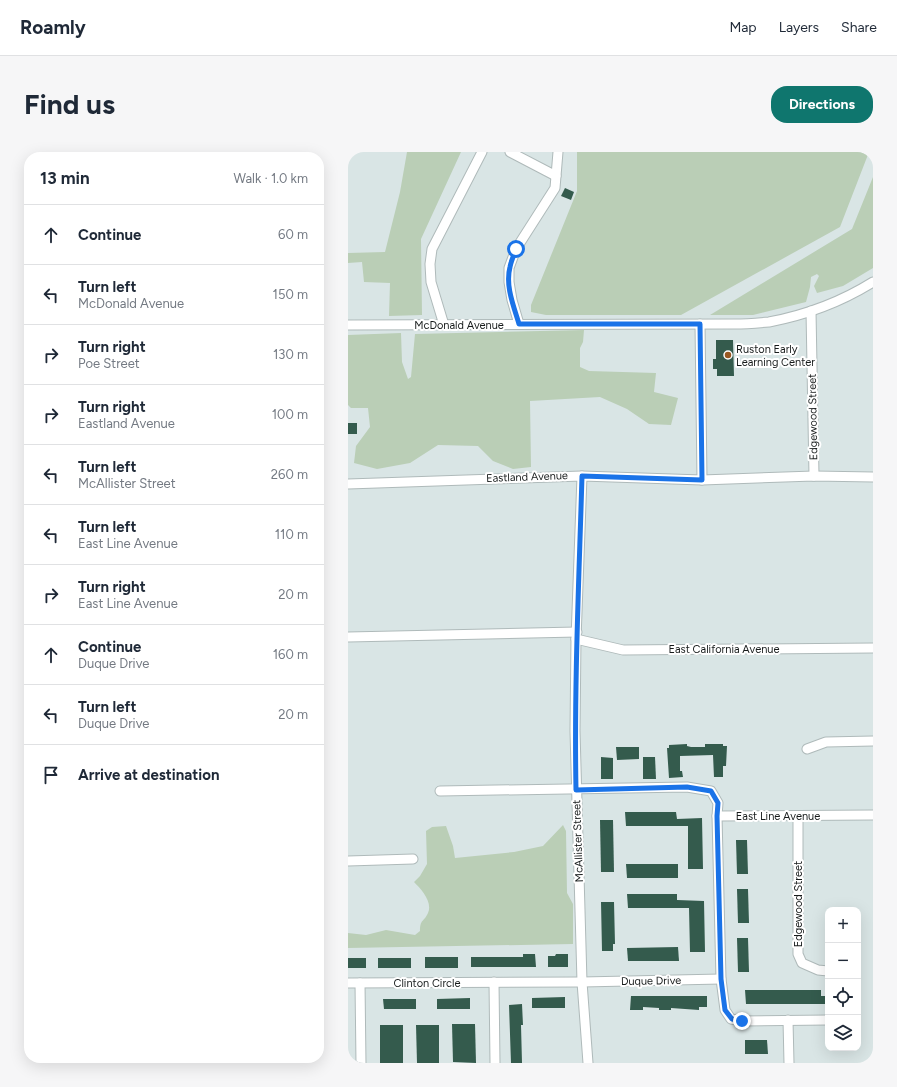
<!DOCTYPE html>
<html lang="en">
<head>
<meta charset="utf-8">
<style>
  body { margin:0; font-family:Figtree,sans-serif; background:#f6f6f7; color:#1f2937 }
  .controls { position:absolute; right:12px; bottom:12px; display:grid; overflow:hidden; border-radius:8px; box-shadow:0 4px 16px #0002 }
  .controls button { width:36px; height:36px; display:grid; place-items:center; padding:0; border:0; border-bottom:1px solid #e0e1e3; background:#fff; color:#1f2937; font:20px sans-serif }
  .stop { position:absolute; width:12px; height:12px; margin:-9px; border:3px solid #1a73e8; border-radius:50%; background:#fff }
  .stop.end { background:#1a73e8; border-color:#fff; box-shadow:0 1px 4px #0008 }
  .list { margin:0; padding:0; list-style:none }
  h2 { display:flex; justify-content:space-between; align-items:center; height:52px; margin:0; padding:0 16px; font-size:17px }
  h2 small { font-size:13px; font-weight:400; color:#747a83 }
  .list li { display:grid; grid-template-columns:26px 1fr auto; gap:12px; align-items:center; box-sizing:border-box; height:60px; padding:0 16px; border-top:1px solid #e0e1e3 }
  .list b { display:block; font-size:15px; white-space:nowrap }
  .list p { margin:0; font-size:13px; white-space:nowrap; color:#747a83 }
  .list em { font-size:13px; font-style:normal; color:#747a83 }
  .icon { flex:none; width:22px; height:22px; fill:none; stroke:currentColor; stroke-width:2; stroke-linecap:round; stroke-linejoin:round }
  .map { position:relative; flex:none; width:525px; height:911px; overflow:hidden; border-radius:16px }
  header { display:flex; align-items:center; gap:24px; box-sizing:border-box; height:56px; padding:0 20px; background:#fff; border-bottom:1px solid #e0e1e3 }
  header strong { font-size:19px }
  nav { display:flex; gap:22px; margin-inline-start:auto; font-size:14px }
  .intro { display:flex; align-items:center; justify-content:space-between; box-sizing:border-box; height:96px; padding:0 24px }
  h1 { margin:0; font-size:28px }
  .button { padding:10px 18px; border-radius:16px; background:#0f766e; color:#fff; font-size:14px; font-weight:700 }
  main { display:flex; gap:24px; padding:0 24px }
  aside { flex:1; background:#fff; border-radius:16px; box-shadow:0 4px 16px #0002 }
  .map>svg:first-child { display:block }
  .green { fill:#baceb6 }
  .building { fill:#345b4d }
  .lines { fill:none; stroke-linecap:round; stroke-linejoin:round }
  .minor-casing { stroke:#afbaba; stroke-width:11 }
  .minor { stroke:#fff; stroke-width:9 }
  .route { stroke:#1a73e8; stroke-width:5 }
  .poi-dot { fill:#985822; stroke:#fff; stroke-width:1.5 }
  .labels { text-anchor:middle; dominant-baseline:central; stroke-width:4; stroke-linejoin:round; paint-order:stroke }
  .street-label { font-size:11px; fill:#171b1b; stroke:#fff }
  .poi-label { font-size:11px; fill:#171b1b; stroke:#fff; text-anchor:start }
</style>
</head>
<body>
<header>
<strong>Roamly</strong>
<nav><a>Map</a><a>Layers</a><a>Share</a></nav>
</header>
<div class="intro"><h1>Find us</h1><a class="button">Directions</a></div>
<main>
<aside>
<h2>13 min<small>Walk · 1.0 km</small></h2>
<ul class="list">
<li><svg class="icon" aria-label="ahead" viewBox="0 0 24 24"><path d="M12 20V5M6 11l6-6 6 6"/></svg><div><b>Continue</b></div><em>60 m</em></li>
<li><svg class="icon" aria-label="left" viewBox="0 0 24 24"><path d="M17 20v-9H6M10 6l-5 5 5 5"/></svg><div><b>Turn left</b><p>McDonald Avenue</p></div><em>150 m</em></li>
<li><svg class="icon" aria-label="right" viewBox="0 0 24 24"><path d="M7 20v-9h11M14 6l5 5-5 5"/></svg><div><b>Turn right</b><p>Poe Street</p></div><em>130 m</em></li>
<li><svg class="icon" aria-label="right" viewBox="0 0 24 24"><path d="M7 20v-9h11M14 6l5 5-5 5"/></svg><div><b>Turn right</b><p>Eastland Avenue</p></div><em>100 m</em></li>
<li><svg class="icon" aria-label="left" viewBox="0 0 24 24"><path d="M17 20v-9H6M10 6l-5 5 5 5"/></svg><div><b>Turn left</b><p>McAllister Street</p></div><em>260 m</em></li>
<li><svg class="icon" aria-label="left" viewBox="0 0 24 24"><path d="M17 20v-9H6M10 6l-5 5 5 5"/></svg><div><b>Turn left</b><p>East Line Avenue</p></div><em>110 m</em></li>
<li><svg class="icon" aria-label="right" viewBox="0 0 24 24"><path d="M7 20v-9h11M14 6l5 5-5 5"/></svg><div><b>Turn right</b><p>East Line Avenue</p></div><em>20 m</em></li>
<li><svg class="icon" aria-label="ahead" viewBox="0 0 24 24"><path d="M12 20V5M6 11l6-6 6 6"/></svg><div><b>Continue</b><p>Duque Drive</p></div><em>160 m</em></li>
<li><svg class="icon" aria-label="left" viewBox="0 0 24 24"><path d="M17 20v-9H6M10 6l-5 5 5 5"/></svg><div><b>Turn left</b><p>Duque Drive</p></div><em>20 m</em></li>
<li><svg class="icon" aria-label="arrive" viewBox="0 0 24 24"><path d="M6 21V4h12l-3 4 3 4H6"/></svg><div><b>Arrive at destination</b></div></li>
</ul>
</aside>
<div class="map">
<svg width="525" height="911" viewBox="0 0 525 911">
  <rect width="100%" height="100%" fill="#d9e5e5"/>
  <!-- green -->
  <g class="green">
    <path d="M59,0H113L73,87L74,163L41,164L42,131L16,130L14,110L0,111V101L37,100L52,40Z"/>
    <path d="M229,0H521L492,75L333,163H198L183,160V153L229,39Z"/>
    <path d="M525,25V116L495,134L469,141L466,134L471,124L469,122L463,125L462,135L458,150L405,163H362L504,77Z"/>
    <path d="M236,178L235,190L232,196V215L241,219L308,221L306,240L330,246L323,273L301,272L279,257L252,245L182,249L183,315L165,317L145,309L130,294L90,293L62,311L29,317L6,311L8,294L22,275L20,256H3L0,253V183L53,181L54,210L60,227L63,225L67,182Z"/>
    <path d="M215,673L218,679L219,741L225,752V792L0,796V781L18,783L38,778L67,783L72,779C72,767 76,770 80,761C85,750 73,737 66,730L72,724L79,712L78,679L84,675L98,674L105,694L107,706L166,700L195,694Z"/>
  </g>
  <!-- building -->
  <g class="building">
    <path d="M217,36L226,40L223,48L213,44Z"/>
    <path d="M368,188H385L386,224H369V217H365V207H368Z"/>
    <rect x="0" y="271" width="9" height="11"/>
    <path d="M339,592V594L343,595H357V592H375V594H379L378,614H375V625H366L365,603L332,604V619H334L335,625L321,626L319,596H321V593Z"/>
    <path d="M268,595H291V607L269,608Z"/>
    <path d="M253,605L265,606V627H253Z"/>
    <path d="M295,605H307L308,627H295Z"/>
    <path d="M277,660H328L329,667L354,666L355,717H340V674H278Z"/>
    <path d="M252,668H265L266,720H253Z"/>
    <path d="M388,688H399L400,722H389Z"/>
    <path d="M278,712H330V726H279Z"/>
    <path d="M389,737H400L401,771H390Z"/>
    <path d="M279,742H329V748L356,749L357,800H342L341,756H280Z"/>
    <path d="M253,750H266L267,792H265V799H254Z"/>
    <path d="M389,786H400L401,820H390Z"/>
    <path d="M330,795L331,809H280L279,796Z"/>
    <path d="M175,802H187L188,815H123V805H175Z"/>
    <path d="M208,802H220V815H200V804H207Z"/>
    <rect x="77" y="805" width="33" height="11"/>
    <rect x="0" y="806" width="18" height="10"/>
    <rect x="30" y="806" width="33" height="10"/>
    <path d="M397,838H473V844H480V852H398Z"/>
    <path d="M283,844H359V855H351V858L323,856V858H311V856L295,855V858H282Z"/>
    <path d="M217,845V856H184V846Z"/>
    <path d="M122,846V857H89V847Z"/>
    <path d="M35,847H68V857H36Z"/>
    <path d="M174,852L175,873H173L174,911H163L161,853Z"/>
    <path d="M104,872H127L128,911L105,910Z"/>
    <rect x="32" y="873" width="23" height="38"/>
    <path d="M68,873H91V911H69Z"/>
    <path d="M397,888H419L420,902H397Z"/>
  </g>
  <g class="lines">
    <!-- minor casing -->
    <g class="minor-casing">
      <g id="minor">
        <path d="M162,0L208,24"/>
        <path d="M463,159L466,324"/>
        <path d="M171,172L164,148L161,130V116L168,97L207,36L210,0"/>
        <path d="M352,172L354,328"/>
        <path d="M0,173L387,172C398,172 410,171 421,170C458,163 493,150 525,130"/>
        <path d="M96,173L83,130L82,112L84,97L134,0"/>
        <path d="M234,324L228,487L227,579L234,830L240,911"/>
        <path d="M0,332L234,324L354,328L466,324L525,325"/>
        <path d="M0,485L229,480"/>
        <path d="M228,487L275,498L525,496"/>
        <path d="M459,597L478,590L525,589"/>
        <path d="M92,639L339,635L363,639L370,651L369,664L373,827L377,858L383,867L394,869L480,868"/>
        <path d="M369,664L525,663"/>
        <path d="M450,664V802L454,811L470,818L480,819"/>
        <path d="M0,709L65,707"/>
        <path d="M146,830L147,911"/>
        <path d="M0,831L234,830L373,827"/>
        <path d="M12,831L13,911"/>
        <path d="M440,868L441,911"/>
      </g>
    </g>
    <!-- minor -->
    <use href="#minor" class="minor"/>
  </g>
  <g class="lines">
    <!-- route -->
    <path class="route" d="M168,97C166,103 163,109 162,115C157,134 166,155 171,172H352L354,328L234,324C231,428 226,533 228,638L339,635L363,639L370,651L369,664L373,827L377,858L384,867L394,869"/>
  </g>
  <!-- markers -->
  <circle class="poi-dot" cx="380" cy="203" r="4"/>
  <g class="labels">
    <!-- street labels -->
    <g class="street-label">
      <text x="111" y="173">McDonald Avenue</text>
      <text transform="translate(465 265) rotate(-91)">Edgewood Street</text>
      <text transform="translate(179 325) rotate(-2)">Eastland Avenue</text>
      <text x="376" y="497">East California Avenue</text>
      <text x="430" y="664">East Line Avenue</text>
      <text transform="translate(230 689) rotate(-92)">McAllister Street</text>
      <text transform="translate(450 752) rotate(-90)">Edgewood Street</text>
      <text transform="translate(303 829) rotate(-1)">Duque Drive</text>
      <text x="79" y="831">Clinton Circle</text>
    </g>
    <!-- poi labels -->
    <g class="poi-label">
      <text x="388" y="197">Ruston Early<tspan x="388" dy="13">Learning Center</tspan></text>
    </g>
  </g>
</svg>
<div class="controls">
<button>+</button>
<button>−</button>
<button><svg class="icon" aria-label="locate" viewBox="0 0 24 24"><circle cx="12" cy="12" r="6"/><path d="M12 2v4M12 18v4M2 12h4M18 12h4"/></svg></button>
<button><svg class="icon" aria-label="layers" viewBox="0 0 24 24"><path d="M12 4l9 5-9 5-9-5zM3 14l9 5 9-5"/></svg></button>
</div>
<div class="stop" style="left:168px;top:97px"></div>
<div class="stop end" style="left:394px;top:869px"></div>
</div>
</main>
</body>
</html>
